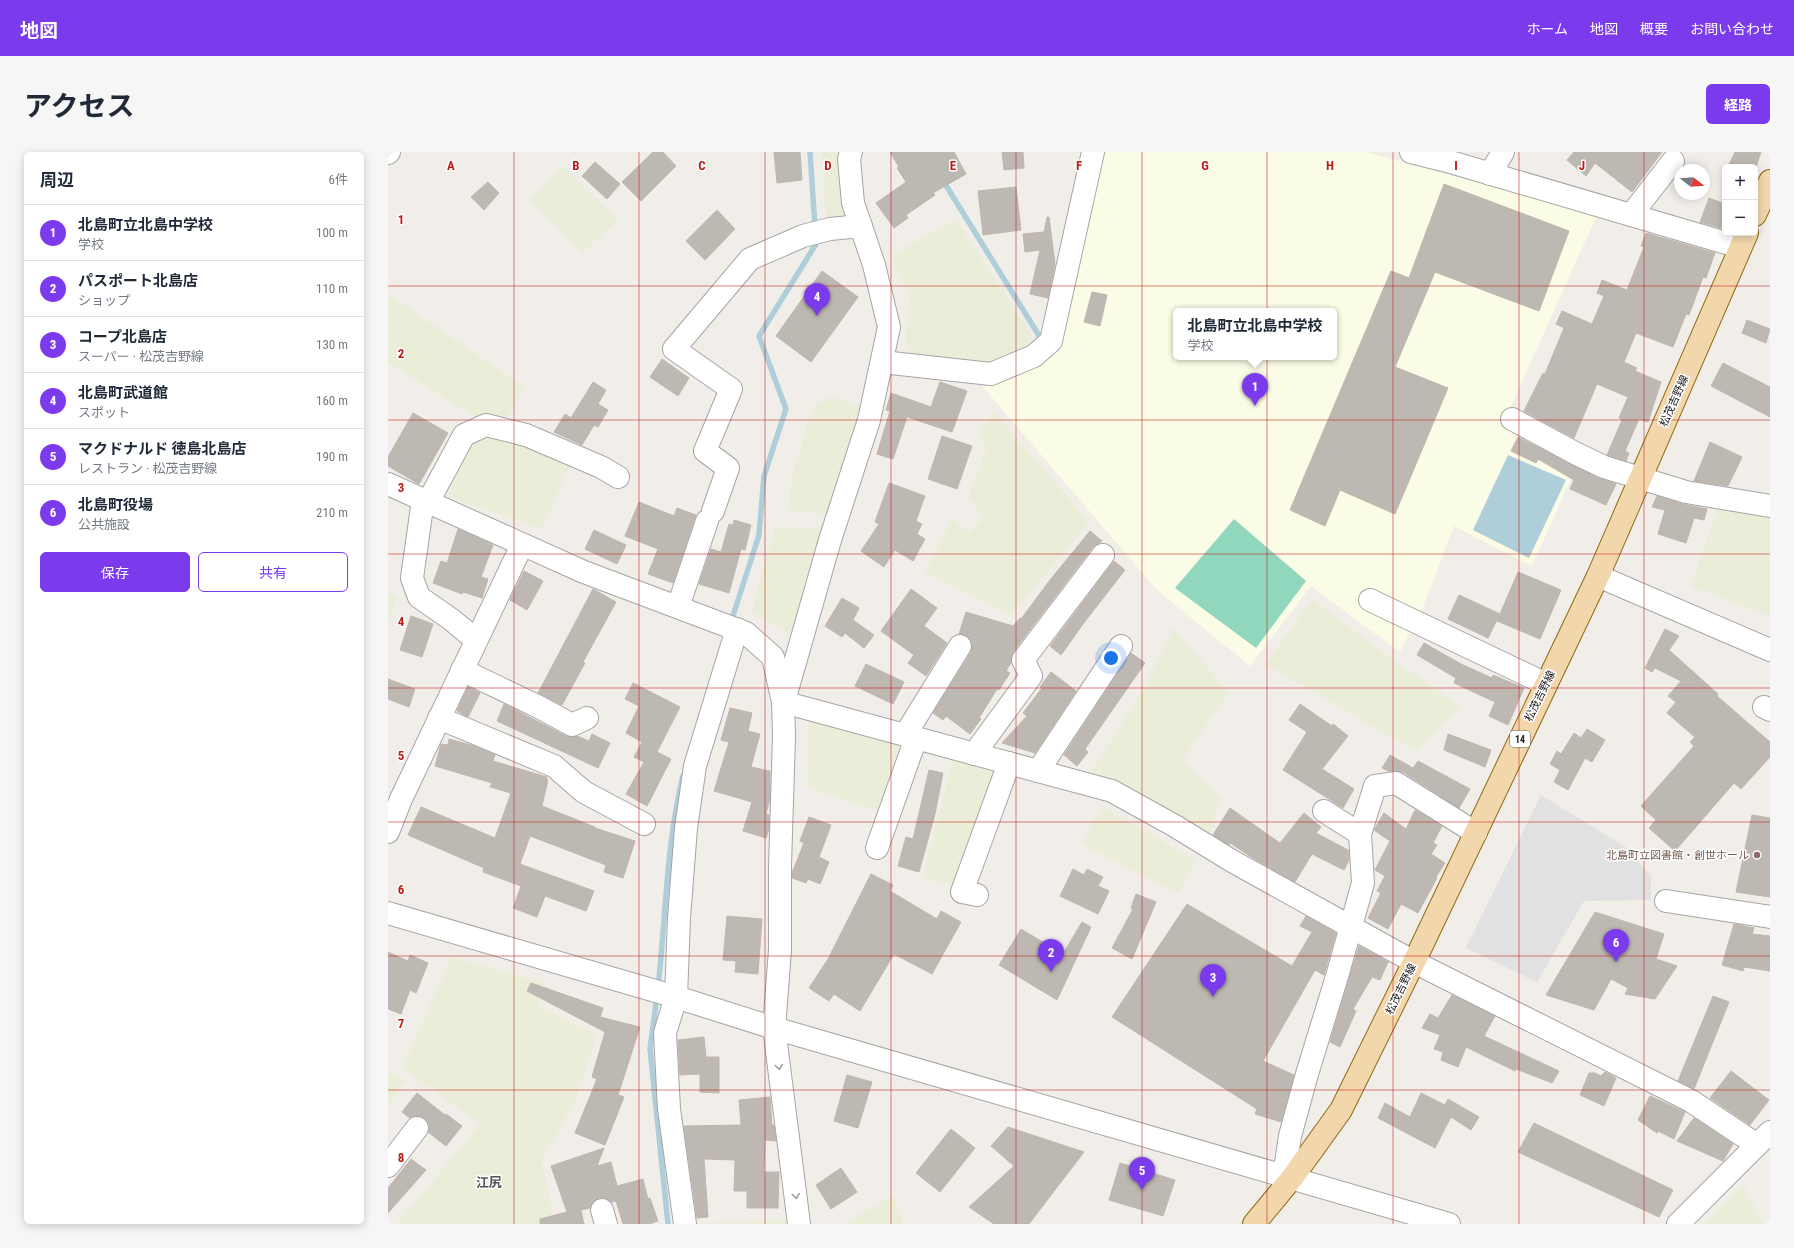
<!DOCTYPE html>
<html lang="ja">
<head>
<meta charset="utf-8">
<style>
  body { margin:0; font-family:"Roboto Condensed","Noto Sans JP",sans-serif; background:#f6f6f7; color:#1f2937 }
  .controls { position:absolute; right:12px; top:12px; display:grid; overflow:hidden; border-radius:6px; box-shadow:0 2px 10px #0003 }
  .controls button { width:36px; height:36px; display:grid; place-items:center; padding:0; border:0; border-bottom:1px solid #e0e1e3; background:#fff; color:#1f2937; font:20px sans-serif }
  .compass { position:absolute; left:1286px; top:12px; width:36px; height:36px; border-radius:50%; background:#fff; box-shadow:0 2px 10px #0003; rotate:107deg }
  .you { position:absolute; left:723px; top:506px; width:14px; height:14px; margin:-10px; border:3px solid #fff; border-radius:50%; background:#1a73e8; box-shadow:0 0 0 6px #1a73e833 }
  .badge { display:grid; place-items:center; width:26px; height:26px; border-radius:50%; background:#7c3aed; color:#fff; font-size:13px; font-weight:700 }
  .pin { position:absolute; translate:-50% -33px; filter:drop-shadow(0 1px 2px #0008) }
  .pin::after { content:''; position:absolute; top:21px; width:14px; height:12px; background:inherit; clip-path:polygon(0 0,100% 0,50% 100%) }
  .popup { position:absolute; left:785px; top:156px; width:164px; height:52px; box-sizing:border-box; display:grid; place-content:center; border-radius:6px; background:#fff; filter:drop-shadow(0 1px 3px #0005); font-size:13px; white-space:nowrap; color:#747a83 }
  .popup b { font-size:15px; color:#1f2937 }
  .popup::after { content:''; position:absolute; left:50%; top:100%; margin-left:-8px; border:8px solid transparent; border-top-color:#fff }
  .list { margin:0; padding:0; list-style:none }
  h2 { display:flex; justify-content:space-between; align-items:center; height:52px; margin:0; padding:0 16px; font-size:17px }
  h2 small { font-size:13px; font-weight:400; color:#747a83 }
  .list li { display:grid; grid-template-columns:26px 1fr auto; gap:12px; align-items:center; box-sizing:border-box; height:56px; padding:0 16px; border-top:1px solid #e0e1e3 }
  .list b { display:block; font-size:15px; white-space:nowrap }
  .list p { margin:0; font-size:13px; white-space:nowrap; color:#747a83 }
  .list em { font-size:13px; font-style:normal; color:#747a83 }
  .actions { display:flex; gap:8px; padding:12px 16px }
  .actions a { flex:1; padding:9px 0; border:1px solid #7c3aed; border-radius:6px; text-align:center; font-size:14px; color:#7c3aed }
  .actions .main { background:#7c3aed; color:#fff }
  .map { position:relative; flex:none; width:1382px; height:1072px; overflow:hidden; border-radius:6px }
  header { display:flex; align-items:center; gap:24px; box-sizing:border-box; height:56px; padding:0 20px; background:#7c3aed; color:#fff }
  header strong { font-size:19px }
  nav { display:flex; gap:22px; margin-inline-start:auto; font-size:14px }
  .intro { display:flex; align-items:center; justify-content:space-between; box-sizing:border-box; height:96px; padding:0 24px }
  h1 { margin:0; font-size:28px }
  .button { padding:10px 18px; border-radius:6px; background:#7c3aed; color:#fff; font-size:14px; font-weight:700 }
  main { display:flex; gap:24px; padding:0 24px }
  aside { flex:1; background:#fff; border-radius:6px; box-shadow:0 2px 10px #0003 }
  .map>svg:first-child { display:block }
  .education { fill:#fbfce6; fill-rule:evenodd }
  .farmland { fill:#eaedd7 }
  .pitch { fill:#90d7be }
  .parking { fill:#e1e1e1 }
  .water { fill:#aeced9 }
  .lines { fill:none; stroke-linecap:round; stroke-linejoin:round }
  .stream { stroke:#aeced9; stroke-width:5.5 }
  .building { fill:#beb8b2; stroke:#c1b6ad }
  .minor-casing { stroke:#a5a5a5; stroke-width:24 }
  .major-casing { stroke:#8f6a10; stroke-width:24 }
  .minor { stroke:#fff; stroke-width:22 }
  .major { stroke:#f3d7ac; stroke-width:22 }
  .oneway { stroke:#9b9b9b }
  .grid { fill:none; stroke:#bd1c15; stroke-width:1; stroke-opacity:0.55 }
  .education-dot { fill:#8d6e63; stroke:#fff; stroke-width:1.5 }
  .labels { text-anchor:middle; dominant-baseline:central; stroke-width:3; stroke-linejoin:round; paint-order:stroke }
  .shield { fill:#fff; stroke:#646464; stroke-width:1 }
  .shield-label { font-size:10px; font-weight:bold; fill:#212121 }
  .street-label { font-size:11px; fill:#212121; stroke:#fff }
  .education-label { font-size:11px; fill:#785e54; stroke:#fff; text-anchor:end }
  .quarter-label { font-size:13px; font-weight:bold; fill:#545454; stroke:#fff }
  .grid-label { font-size:13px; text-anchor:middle; font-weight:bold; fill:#bd1c15; stroke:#fff; stroke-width:3; stroke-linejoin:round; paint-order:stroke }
</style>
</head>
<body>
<header>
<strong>地図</strong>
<nav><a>ホーム</a><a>地図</a><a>概要</a><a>お問い合わせ</a></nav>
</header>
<div class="intro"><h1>アクセス</h1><a class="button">経路</a></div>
<main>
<aside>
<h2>周辺<small>6件</small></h2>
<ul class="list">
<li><span class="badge">1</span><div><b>北島町立北島中学校</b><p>学校</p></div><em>100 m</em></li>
<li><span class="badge">2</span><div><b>パスポート北島店</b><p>ショップ</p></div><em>110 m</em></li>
<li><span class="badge">3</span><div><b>コープ北島店</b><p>スーパー · 松茂吉野線</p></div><em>130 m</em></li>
<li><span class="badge">4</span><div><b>北島町武道館</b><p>スポット</p></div><em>160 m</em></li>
<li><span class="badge">5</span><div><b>マクドナルド 徳島北島店</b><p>レストラン · 松茂吉野線</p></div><em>190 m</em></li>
<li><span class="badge">6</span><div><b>北島町役場</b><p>公共施設</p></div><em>210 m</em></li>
</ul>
<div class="actions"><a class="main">保存</a><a>共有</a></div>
</aside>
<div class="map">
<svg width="1382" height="1072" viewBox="0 0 1382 1072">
  <rect width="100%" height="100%" fill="#f1eee9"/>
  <!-- education -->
  <path class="education" d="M713,0H978L1209,63L1114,274L1190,311L1144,414L1066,374L1035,455L1012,500L923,434L862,514L769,438L595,235L666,201L680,168L690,108ZM788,159H946V205H788Z"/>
  <!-- farmland -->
  <g class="farmland">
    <path d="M434,0H459L466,67L438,71Z"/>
    <path d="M174,14L230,68L194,101L143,48Z"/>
    <path d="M568,67L644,184V193L606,213L523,204L517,192L522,145L503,104Z"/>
    <path d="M0,142L138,236L115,270L88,266L0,210Z"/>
    <path d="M443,245L479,255L446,363L400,359L405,320L425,254Z"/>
    <path d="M606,260L701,370L623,464L537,420L564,366L582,381L595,365L580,345L598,298L591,281Z"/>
    <path d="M99,281L128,286L182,312L154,377L60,344L78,298Z"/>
    <path d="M1330,357L1382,363V464L1302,434Z"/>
    <path d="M387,375L442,377L410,486L363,460Z"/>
    <path d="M0,441L9,444L0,470Z"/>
    <path d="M924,447L1009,511L1074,554L1029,600L878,512Z"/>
    <path d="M785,476L841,540L794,608L834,647L820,682L701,624L757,535Z"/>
    <path d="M421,569L440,570L510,592L496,661L420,636Z"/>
    <path d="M566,603L614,615L573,735L534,727Z"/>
    <path d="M714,654L808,709L790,741L694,692Z"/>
    <path d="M64,805L156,831L150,854L209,883L187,949L154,1008L167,1072H9L92,972L14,916Z"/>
    <path d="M0,919L19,929L0,953Z"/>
    <path d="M1355,1032L1375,1072H1315Z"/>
    <path d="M505,1044L516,1072H455Z"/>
    <path d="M400,1067L401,1072H307Z"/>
  </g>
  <!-- pitch -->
  <path class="pitch" d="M846,367L918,429L868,496L787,436Z"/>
  <!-- parking -->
  <path class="parking" d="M1153,643L1239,696L1263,725V748L1196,749L1149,830L1078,796Z"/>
  <!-- water -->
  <path class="water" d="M1120,303L1178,328L1141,406L1085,378Z"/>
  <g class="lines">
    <!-- stream -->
    <g class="stream">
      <path d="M422,0L427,75"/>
      <path d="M554,27L655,190"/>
      <path d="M343,470L371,383L376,324L398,257L371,184L428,92V86"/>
      <path d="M270,835C278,765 278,693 295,624"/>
      <path d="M269,844L262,897L280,1072"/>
    </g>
  </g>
  <!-- building -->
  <g class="building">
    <path d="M265,0H275L288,14L253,49L234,30Z"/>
    <path d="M386,0H412L414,28L389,31Z"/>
    <path d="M502,0H566L578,22L545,41L547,43L518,63L520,66L506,76L488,51L518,30L509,16L511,15Z"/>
    <path d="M614,0H635L636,16L616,18Z"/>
    <path d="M1186,0H1274L1244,40L1207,11L1198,24L1179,8Z"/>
    <path d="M1347,0H1373L1368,15H1340Z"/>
    <path d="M207,10L232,32L219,47L194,24Z"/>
    <path d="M100,30L111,41L96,58L83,45Z"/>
    <path d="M1056,32L1181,79L1151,159L1047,120L1007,215L1060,236L1007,362L952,338L937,374L902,358L1003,119L1021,126Z"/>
    <path d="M628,35L633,78L595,83L590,39Z"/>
    <path d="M1321,46L1337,52V77L1312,70Z"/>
    <path d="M329,58L347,77L317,108L298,89Z"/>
    <path d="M659,65H661L667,112L660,146L642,142L652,98L637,100L635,82L656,80Z"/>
    <path d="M1258,81L1327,101L1318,126L1315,125L1301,163L1298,162L1285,195L1248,181L1236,210L1249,216L1247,219L1273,230L1260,270L1251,267L1237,299L1241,301L1238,309L1219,303L1234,268L1231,266L1240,245L1209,232L1186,286L1136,259L1155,221L1157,222L1176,176L1168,172L1174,159L1204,172L1216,144L1209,141L1214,128L1239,138L1256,95L1253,94Z"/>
    <path d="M434,119L470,145L423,210L388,184Z"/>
    <path d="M704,140L719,143L712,174L696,170Z"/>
    <path d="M1359,168L1382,177L1378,191L1354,181Z"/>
    <path d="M274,207L301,226L290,244L262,225Z"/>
    <path d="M1335,211L1382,235V265L1323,234Z"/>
    <path d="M205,230L218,238L210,252L220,258L210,275L206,273L194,293L166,280L177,262L183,266Z"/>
    <path d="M552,230L579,239L564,280L519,265L505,307L489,302L502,259L498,258L503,241L543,255Z"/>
    <path d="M25,261L60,281L31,332L0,314V305Z"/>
    <path d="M554,284L584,294L569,337L540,327Z"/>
    <path d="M1130,285L1211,326L1228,332L1218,353L1182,337L1186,328L1150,307L1148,311L1123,299Z"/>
    <path d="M1322,290L1354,305L1340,334L1306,329Z"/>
    <path d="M501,331L537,344L528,369L534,372L529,382L537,387L525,409L507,398L496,415L473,399L491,372L487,370Z"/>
    <path d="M1269,344L1294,352L1319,357L1316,368L1306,366L1298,391L1270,382L1277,358L1264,355Z"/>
    <path d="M251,350L286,364L289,356L308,363L285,431L260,422L270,397L237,384Z"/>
    <path d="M346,368L363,373L357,398L353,397L341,441L311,432L323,397L333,400L341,372L345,373Z"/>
    <path d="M70,377L105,393L93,425L100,427L94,446L75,440L74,442L45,431L53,409L59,411Z"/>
    <path d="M206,378L238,393L229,412L197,397Z"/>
    <path d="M702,379L714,389L705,395L625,500L623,506V511L618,519L622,521L611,538L609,537L591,566L593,567L582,582L558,564L555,568L545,561L583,500L584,494L583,488L578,483L571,482L578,460L625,474L632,466L633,467L662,428Z"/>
    <path d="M726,409L737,418L695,472L673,503L662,494Z"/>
    <path d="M136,419L155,429L139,458L122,448Z"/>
    <path d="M1130,420L1173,438L1152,487L1109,469Z"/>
    <path d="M205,437L228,450L195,510L197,511L174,553L150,541Z"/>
    <path d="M523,437L549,456L536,474L559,491L538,524L520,511L526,503L493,479Z"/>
    <path d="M1071,443L1112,462L1100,486L1060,467Z"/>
    <path d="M454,446L471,456L465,468L486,483L476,496L457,481L454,485L437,474Z"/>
    <path d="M23,464L45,472L34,505L12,498Z"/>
    <path d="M1277,477L1291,484L1281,498L1330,542L1329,544L1382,590V605L1353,637L1346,631L1287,699L1261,676L1268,668L1253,654L1306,594L1302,590L1307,585L1279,561L1288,550L1280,544L1293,529L1267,516L1264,520L1257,516Z"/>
    <path d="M1036,491L1073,512L1104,526L1105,523L1136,536L1120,573L1101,564L1107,550L1066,531L1068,526L1029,503Z"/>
    <path d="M743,501L757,511L697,597L700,600L689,614L676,603Z"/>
    <path d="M478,512L516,530L505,552L467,534Z"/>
    <path d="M663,520L688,539L647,601L614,591L639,564L635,561L654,536L652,535Z"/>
    <path d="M0,527L27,537L21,555L0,547Z"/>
    <path d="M245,531L292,555L269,600L283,607L259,654L238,642L256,610L246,605L254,590L238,581L251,554L237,547Z"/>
    <path d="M80,535L92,541L80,565L69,559Z"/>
    <path d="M116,552L178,584H189L201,589L204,582L222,591L210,616L109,569Z"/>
    <path d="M912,552L944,574L945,572L960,584L934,617L966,637L955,656L895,618L919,580L901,568Z"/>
    <path d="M342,556L364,561L360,579L372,582L363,615L382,619V647L378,662L381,663V677L378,686L355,679L364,650L326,639L341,590L333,588Z"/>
    <path d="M1199,577L1217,588L1204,610L1197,606L1180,638L1166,630L1172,618L1162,612L1169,599L1173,602L1186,581L1193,586Z"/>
    <path d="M1060,582L1103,598L1097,615L1056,598Z"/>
    <path d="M61,587L86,594L107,603L105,609L159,625L158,627L160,628L154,654L207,675V676L247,689L235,726L216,720L218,713L142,684L132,712L206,739L198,759L157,744L149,765L125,756L133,734L95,720L96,716L20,683L33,655L107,686L123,641L102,635L104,631L47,614L53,592L60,593Z"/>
    <path d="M1002,603L1025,616L1030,609L1082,637L1071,656L1015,620L1000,619L994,616Z"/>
    <path d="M541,618L555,621L547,662L531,720L510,714L518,685L525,687Z"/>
    <path d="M842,656L892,691L916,661L933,675L928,681L960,698L961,708L956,718L924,702L907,730L865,706L842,691L841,693L825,683Z"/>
    <path d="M1027,658L1054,674L1045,691L1049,693L1043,702L1057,711L1048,725L1049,726L1030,761L1013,752L1000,777L980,766L993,741L989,739L997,724L987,718L1002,689L986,678L996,661L1018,677Z"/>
    <path d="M1364,663L1382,666V745L1348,740Z"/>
    <path d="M421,665L443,673L431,705L441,710L432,732L420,727L418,731L404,726V721L416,691L412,689Z"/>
    <path d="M685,717L696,723L699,717L715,725L710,734L721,739L710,762L672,744Z"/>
    <path d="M483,722L505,733L502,739L549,767L553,759L573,770L544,822L506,802L472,859L446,842L441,849L421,836L440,807Z"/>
    <path d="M748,742L768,750L744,807L724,796L745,757L743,756Z"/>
    <path d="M799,752L904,814L924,780L912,774L918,764L948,781L936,823L927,818L875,909L906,923L893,970L867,962L869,957L724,865Z"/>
    <path d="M1207,760L1276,782L1268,807L1289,814L1267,847L1237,842L1240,836L1223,827L1206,858L1158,843Z"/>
    <path d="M339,764L374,767L370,822L347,820L348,809L335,808Z"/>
    <path d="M694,770L703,775L669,848L611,813L633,777L675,802Z"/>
    <path d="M1346,772L1366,776L1364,782L1382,784V819L1356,815L1355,819L1334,813Z"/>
    <path d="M971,794L1000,810L992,828L984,825L965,857L968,859L952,895L942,890Z"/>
    <path d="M0,800L20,809L22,803L40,811L28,841L22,838L13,862L0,857Z"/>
    <path d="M143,831L215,856L212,865L252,875L230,943L236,945L217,993L187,981L209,927L204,925L217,880L139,839Z"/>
    <path d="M1064,843L1107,864L1096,884L1171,919L1164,931L1128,917L1127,919L1078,895L1070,915L1053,908L1055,900L1046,897L1052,883L1034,876L1042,862L1050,866Z"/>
    <path d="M1325,844L1341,850L1306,937L1290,929Z"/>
    <path d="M316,885L318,905H331V941L312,940V922L292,923L290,888Z"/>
    <path d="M1343,919L1381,948L1362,973L1322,946Z"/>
    <path d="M1217,920L1228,926L1216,954L1192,943L1201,921H1207L1213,924Z"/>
    <path d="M459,923L484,930L470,976L446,969Z"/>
    <path d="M29,941L57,963L58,962L74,974L58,994L40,980L41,972L37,966L30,964L22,966L14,960Z"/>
    <path d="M1033,941L1057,953L1060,947L1091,965L1083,978L1063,965L1047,996L990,966L997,951L1022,965Z"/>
    <path d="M1262,944L1297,960L1286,987L1270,979L1269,981L1250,968Z"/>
    <path d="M382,945L384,973H386L388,989L377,988L376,1020H391L390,1056H359V1039H346L347,1008L316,1007L320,1065L309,1066L296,974L353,973L351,948Z"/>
    <path d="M1306,966L1345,992L1335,1009L1289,989Z"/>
    <path d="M1146,971L1285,1038L1271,1065L1130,1000Z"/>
    <path d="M620,975L696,1000L641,1072H606L581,1055L626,1014L603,994Z"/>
    <path d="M563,977L587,996L552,1040L528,1021Z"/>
    <path d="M216,996L209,1014L223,1010L229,1034L255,1027L260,1047L262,1046L270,1069L261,1072H235L228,1049L223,1050L217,1046H211L205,1050L202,1056L193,1058L196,1072H152V1067L179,1060L163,1014Z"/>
    <path d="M23,1007L38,1018L0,1061V1036Z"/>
    <path d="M732,1011L787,1028L775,1064L721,1048Z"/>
    <path d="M453,1016L469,1040L443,1057L428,1033Z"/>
  </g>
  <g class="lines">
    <!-- minor casing -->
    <g class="minor-casing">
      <g id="minor">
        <path d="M1023,0L1059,9L1352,95"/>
        <path d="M0,1L1,0"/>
        <path d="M1102,22L1115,0"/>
        <path d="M1243,63L1285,9"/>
        <path d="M494,210L603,222L646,204L663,189L705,0"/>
        <path d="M1124,267L1187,301L1216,315L1298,340L1382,354"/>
        <path d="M0,332L196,420L358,481L385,505L395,550L396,584L392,714V798L386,876L411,1072"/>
        <path d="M35,348L24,426L31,445L64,468L88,488"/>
        <path d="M40,350L76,283L98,273L138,283L213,315L230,325"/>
        <path d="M325,359L340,316L317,299L343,237L286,197L362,107L415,84L442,77L473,74"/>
        <path d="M1210,424L1382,498"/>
        <path d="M982,448L1158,532"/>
        <path d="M290,455L319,369"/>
        <path d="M74,518L151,555L184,573L199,566"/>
        <path d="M396,549L442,388L481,268L501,175L486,113L465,51L461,7L463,0"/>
        <path d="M395,550L724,639L787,674L844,709L1026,810L1303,949L1369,993"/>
        <path d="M1376,555L1382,558"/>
        <path d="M51,566L166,614L196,640L256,672"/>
        <path d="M517,583L572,494"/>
        <path d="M586,602L643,524L635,508L715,403"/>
        <path d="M650,619L733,494"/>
        <path d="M936,659L972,682"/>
        <path d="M0,680L13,647L134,393"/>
        <path d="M489,696L528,586"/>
        <path d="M589,743L574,740L621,611"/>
        <path d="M1278,749L1382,765"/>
        <path d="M0,761L288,845L386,876L1061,1072"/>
        <path d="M0,1014L29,976"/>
        <path d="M896,1024L902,984L919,922L950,821L975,731L972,682L987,634L1008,631L1088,681"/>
        <path d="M214,1058L218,1072"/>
        <path d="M297,1072L281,957L277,881L288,845L291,766L298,676L307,614L349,477"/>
        <path d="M1290,1072L1382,980"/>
      </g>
    </g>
    <!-- major casing -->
    <g class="major-casing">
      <g id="major">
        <path d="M1367,63L1382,29"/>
        <path d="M866,1072L904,1026L953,958L1026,810L1210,424L1359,81"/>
      </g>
    </g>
    <!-- minor -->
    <use href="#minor" class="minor"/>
    <!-- major -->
    <use href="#major" class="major"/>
  </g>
  <!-- one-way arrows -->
  <defs><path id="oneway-chevron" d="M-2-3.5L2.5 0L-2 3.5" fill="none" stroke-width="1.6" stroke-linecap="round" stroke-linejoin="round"/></defs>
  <g class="oneway">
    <use href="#oneway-chevron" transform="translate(391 915) rotate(82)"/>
    <use href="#oneway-chevron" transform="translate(408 1044) rotate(83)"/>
  </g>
  <!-- grid -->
  <path class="grid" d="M126,0V1072M251,0V1072M377,0V1072M503,0V1072M628,0V1072M754,0V1072M879,0V1072M1005,0V1072M1131,0V1072M1256,0V1072M0,134H1382M0,268H1382M0,402H1382M0,536H1382M0,670H1382M0,804H1382M0,938H1382"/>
  <!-- markers -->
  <circle class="education-dot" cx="1369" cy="703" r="4"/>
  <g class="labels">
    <!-- shield labels -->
    <rect class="shield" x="1122" y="579" width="20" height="16" rx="3"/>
    <g class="shield-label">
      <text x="1132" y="587">14</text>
    </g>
    <!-- street labels -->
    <g class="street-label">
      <text transform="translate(1286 249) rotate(-66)">松茂吉野線</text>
      <text transform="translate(1152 544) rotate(-64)">松茂吉野線</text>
      <text transform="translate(1013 837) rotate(-64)">松茂吉野線</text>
    </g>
    <!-- education labels -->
    <g class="education-label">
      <text x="1361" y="703">北島町立図書館・創世ホール</text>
    </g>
    <!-- quarter labels -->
    <g class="quarter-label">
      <text x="101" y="1030">江尻</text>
    </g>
  </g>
  <g class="grid-label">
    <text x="63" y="18">A</text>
    <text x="188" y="18">B</text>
    <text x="314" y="18">C</text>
    <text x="440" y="18">D</text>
    <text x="565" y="18">E</text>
    <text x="691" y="18">F</text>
    <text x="817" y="18">G</text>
    <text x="942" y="18">H</text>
    <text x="1068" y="18">I</text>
    <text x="1194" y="18">J</text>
    <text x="13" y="72">1</text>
    <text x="13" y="206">2</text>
    <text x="13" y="340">3</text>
    <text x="13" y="474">4</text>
    <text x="13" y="608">5</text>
    <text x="13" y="742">6</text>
    <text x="13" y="876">7</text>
    <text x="13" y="1010">8</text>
  </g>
</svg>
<div class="controls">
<button>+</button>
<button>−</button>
</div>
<svg class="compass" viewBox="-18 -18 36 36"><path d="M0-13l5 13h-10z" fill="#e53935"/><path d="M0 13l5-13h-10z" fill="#747a83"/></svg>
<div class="you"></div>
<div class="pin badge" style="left:867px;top:254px">1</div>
<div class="popup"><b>北島町立北島中学校</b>学校</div>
<div class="pin badge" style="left:663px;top:820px">2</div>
<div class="pin badge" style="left:825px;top:845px">3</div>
<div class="pin badge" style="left:429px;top:164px">4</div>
<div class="pin badge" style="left:754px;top:1038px">5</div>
<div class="pin badge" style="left:1228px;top:810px">6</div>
</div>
</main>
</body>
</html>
